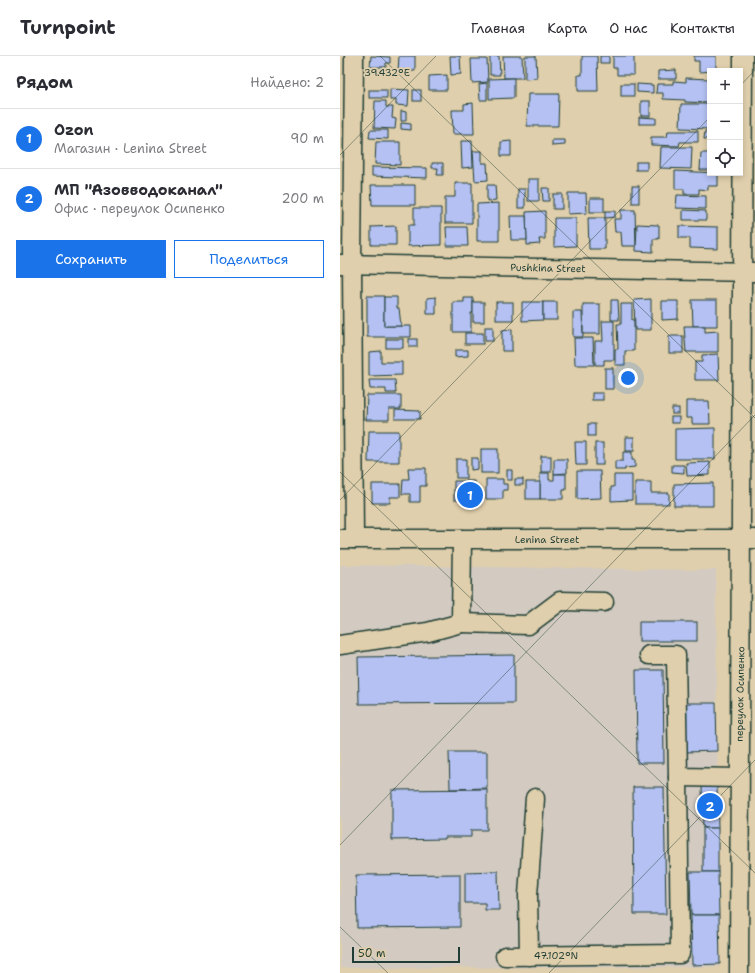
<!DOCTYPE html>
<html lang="ru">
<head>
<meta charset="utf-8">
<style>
  body { margin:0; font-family:"Shantell Sans",sans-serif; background:#f7f7f7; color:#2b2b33 }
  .controls { position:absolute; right:12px; top:12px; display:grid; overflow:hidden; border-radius:0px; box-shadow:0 2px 6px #0003 }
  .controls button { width:36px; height:36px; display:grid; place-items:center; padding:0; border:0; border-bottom:1px solid #e1e1e2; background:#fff; color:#2b2b33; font:20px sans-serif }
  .scale { position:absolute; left:12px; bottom:10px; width:108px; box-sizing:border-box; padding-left:4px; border:2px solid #1f3d34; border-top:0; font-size:11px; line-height:14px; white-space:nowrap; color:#1f3d34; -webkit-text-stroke:3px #e0cfac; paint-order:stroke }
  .you { position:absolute; left:288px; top:322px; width:14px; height:14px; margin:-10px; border:3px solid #fff; border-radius:50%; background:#1a73e8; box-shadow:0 0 0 6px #1a73e833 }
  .badge { display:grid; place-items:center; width:26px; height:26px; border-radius:50%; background:#1a73e8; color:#fff; font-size:13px; font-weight:700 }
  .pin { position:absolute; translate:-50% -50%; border:2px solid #fff; box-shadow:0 1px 4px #0006 }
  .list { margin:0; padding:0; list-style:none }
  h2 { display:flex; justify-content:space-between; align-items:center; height:52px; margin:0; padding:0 16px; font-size:17px }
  h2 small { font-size:13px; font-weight:400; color:#7c7c81 }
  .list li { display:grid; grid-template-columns:26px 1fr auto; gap:12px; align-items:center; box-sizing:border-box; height:60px; padding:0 16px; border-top:1px solid #e1e1e2 }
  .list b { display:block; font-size:15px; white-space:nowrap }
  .list p { margin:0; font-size:13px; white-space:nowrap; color:#7c7c81 }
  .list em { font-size:13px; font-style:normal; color:#7c7c81 }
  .actions { display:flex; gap:8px; padding:12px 16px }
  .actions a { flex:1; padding:9px 0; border:1px solid #1a73e8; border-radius:0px; text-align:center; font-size:14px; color:#1a73e8 }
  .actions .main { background:#1a73e8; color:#fff }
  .icon { flex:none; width:22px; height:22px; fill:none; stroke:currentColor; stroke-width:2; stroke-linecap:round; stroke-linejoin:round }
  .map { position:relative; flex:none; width:415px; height:917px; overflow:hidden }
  header { display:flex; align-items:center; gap:24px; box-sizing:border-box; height:56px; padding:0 20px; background:#fff; border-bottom:1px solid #e1e1e2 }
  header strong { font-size:19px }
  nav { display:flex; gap:22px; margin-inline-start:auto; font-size:14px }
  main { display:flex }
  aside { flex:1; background:#fff }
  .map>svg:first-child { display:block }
  .built { fill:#d3cbc1 }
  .building { fill:#b4c1f2; stroke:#1f3d34 }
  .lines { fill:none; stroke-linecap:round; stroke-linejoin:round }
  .minor-casing { stroke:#1f3d34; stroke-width:21 }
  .minor { stroke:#e0cfac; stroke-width:18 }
  .ticks { fill:none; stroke:#1f3d34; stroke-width:1; stroke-opacity:0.45 }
  .labels { text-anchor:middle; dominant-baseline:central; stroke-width:3.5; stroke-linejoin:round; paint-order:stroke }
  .street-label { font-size:10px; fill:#1f3d34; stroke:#e0cfac }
  .ticks-label { font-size:10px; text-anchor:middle; fill:#1f3d34; stroke:#e0cfac; stroke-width:3.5; stroke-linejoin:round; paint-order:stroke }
</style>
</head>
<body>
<header>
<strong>Turnpoint</strong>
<nav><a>Главная</a><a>Карта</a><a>О нас</a><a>Контакты</a></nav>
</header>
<main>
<aside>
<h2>Рядом<small>Найдено: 2</small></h2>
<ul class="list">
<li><span class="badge">1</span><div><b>Ozon</b><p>Магазин · Lenina Street</p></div><em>90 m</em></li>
<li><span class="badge">2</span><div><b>МП &quot;Азовводоканал&quot;</b><p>Офис · переулок Осипенко</p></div><em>200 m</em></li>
</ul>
<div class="actions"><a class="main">Сохранить</a><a>Поделиться</a></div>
</aside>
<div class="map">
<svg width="415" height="917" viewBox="0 0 415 917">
  <rect width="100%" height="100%" fill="#e0cfac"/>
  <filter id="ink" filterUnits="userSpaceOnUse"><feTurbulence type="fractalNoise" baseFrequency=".025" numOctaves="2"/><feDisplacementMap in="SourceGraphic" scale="8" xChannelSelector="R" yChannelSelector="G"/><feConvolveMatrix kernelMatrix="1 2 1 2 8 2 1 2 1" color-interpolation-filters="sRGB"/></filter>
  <g filter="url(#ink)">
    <!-- built -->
    <path class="built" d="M0,509L376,514L379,911L0,912Z"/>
    <!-- building -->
    <g class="building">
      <path d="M31,0L50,1V7H46V11H30Z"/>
      <path d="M59,0H75V15H58Z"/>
      <path d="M110,0H120L121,18L111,19Z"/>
      <path d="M150,0H159L160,19H150Z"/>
      <path d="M163,0H182L183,22H164Z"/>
      <path d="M185,0H196L197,22L185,23Z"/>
      <path d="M242,0H257L258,35H238V19H242Z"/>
      <rect x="260" y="0" width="9" height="7"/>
      <path d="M273,0H294V19H277V12H273Z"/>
      <path d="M354,0H376V15L359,16V5H354Z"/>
      <path d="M131,3H147L148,26L132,27Z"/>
      <path d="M336,14V23H318V15Z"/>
      <path d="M107,19V34H89V20Z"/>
      <path d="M174,22V42L149,43V23Z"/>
      <path d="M346,22L370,23V47L345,46V44L323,43V37H316L317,28H333V25L346,26Z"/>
      <path d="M147,27V44H140L139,28Z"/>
      <rect x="281" y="28" width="13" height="12"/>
      <path d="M297,28L313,29V37L297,36Z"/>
      <path d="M50,33L69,34L68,50L56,49V44H50Z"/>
      <rect x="29" y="34" width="18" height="8"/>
      <rect x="73" y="34" width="8" height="11"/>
      <path d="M188,38H219L218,70H187Z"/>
      <path d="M35,45H46V51H53L52,62L56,63L55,73L34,72Z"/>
      <rect x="301" y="45" width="9" height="15"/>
      <path d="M133,47L134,78H113L112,54H124V48Z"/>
      <path d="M341,48H370V73L340,72Z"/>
      <path d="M61,55L66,56V65H61Z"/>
      <path d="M299,61L316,62V68H299Z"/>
      <path d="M61,67L71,68V74L61,73Z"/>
      <path d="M30,74H48V83L29,82Z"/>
      <path d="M328,75H358V86H340L339,90L311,89V81H327Z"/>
      <path d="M365,75H370V83H364Z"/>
      <path d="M212,84H225V89L212,90Z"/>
      <path d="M121,85H132L133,111L122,112Z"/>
      <path d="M171,85V100H161V86Z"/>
      <path d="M36,86H60V109L35,108Z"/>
      <path d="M321,91H352L351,113L320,112Z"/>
      <path d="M133,95H142V107H147L148,124L135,125Z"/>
      <path d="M361,97H370V114H360Z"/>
      <rect x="296" y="106" width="11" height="8"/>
      <path d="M92,107H103V119H97L98,112H92Z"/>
      <path d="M32,111L87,112V122L32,120Z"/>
      <path d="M335,115L378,117V130H368V134L359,133V138H344V133H335Z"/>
      <rect x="188" y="123" width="11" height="22"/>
      <path d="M115,127H132V167H105V141H115Z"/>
      <path d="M31,129H75V149H32Z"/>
      <path d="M147,129H155L156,144L147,145Z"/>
      <rect x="292" y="130" width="7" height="17"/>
      <path d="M202,132H209V145H203Z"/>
      <rect x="178" y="133" width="7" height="19"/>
      <path d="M228,137H246L247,157L228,158Z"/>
      <rect x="213" y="138" width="9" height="15"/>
      <path d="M337,139L366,140V153L336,152Z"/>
      <rect x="250" y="142" width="14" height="14"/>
      <path d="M159,147V185H137V148Z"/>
      <path d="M74,152H101V189L68,190V169H74Z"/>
      <path d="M281,154H295L296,190H282L281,176H275L274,163H281Z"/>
      <path d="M343,154L366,155V164H343Z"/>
      <path d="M205,155V183H199L200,188L187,189L186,156Z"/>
      <path d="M265,155H275V161L265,162Z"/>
      <path d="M170,160H186L187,184H171Z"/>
      <path d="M214,162H236V190L214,191Z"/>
      <path d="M248,162H265V193H249Z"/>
      <path d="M297,168L319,169V183H313V196L296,195Z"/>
      <path d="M56,170V189H31V171Z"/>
      <path d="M339,170L378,171V193L350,192V182H339Z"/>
      <path d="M106,171H127L128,190H107Z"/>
      <path d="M27,240H44V270H71V281H27Z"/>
      <path d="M44,241H57V252H59L61,270H44Z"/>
      <path d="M96,241V258H87V242Z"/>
      <path d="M124,242H133V257H131V276H113V246H124Z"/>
      <path d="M311,243V274H295L294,244Z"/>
      <path d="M271,244H278L279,264H271Z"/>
      <path d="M352,244H377V270H353Z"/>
      <path d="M322,245H338V263L322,264Z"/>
      <rect x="133" y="246" width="11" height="20"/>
      <rect x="156" y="246" width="17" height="18"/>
      <path d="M182,246H203V264L182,265Z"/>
      <rect x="203" y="246" width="14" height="18"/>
      <rect x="243" y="248" width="17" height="30"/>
      <path d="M281,248H292V264H294V295H285V309H275V293H278L277,268H281Z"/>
      <path d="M233,256H242L243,281H233Z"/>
      <path d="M262,265H274V304H264V309H255V285H263Z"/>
      <path d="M344,270H365V276L378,275V296H346Z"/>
      <rect x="145" y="271" width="8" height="14"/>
      <path d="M172,273V295H162V274Z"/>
      <rect x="125" y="277" width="18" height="11"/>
      <rect x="329" y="280" width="14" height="17"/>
      <path d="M234,282H253L254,309H235Z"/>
      <rect x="46" y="283" width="17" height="9"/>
      <rect x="69" y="283" width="8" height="8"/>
      <path d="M115,294H128V300L115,301Z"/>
      <path d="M41,295V306H62V319L29,320V296Z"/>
      <path d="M378,298L379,324H355V306H362V299Z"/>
      <rect x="265" y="312" width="8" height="21"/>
      <path d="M29,324H55L56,337H46V333H30Z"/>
      <rect x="252" y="337" width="11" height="7"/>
      <path d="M27,339H61V353H49V364H26Z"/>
      <path d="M346,345H369L370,368H352V362H346Z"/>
      <rect x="332" y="352" width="7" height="6"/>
      <path d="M55,354L80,355V363H55Z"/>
      <rect x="331" y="361" width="8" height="6"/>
      <rect x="248" y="368" width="7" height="12"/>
      <path d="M375,372V403H335V373Z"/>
      <path d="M29,375H59V406H28Z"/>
      <rect x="286" y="381" width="8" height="14"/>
      <path d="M235,386H246V409H236Z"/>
      <rect x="255" y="387" width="8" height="22"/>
      <rect x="141" y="393" width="17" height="24"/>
      <path d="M283,396H292V404H295V411L285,412V414H275V405H283Z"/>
      <rect x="201" y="400" width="10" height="16"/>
      <path d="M131,402H138V413L131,414Z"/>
      <rect x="116" y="403" width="10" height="19"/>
      <path d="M214,403H227V417L214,418Z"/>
      <path d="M370,406V419L347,420L346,407Z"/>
      <path d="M332,409H344V417L332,416Z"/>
      <path d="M68,412H86V430H80V446H70V438H62L63,423H69Z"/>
      <rect x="167" y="414" width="5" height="10"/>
      <path d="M237,415H260L261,442L237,443Z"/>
      <path d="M200,417H209V424H214V418H226V434H223V443H200Z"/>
      <path d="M274,419H292V444L271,445V431H274Z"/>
      <path d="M146,423H163V428H167V434H163V443H146Z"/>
      <rect x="175" y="423" width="8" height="6"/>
      <path d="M114,425H134L133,444H114Z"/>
      <rect x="186" y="426" width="14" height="17"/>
      <path d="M295,426H311V437H329V448H295Z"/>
      <path d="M373,427V450H334V428Z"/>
      <path d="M32,428H60V441H50V447H32Z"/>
      <rect x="299" y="566" width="58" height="19"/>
      <path d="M174,599V647L19,648L18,601Z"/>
      <path d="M296,614H323L324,707H297Z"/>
      <path d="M344,647H376L377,695L345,696Z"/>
      <path d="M109,696H147V732L110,733Z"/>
      <path d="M362,729H377L378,772H363Z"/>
      <path d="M293,731H324L326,858H294Z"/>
      <path d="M147,733V774H131V781H105V783L52,784V734Z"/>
      <rect x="363" y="772" width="15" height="44"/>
      <path d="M158,815L159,854H145V847H125V816Z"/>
      <path d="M350,816H378L379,859H351Z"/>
      <path d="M120,818V871L17,872L16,819Z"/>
      <path d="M351,859H379L380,908L352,909Z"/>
    </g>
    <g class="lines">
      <!-- minor casing -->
      <g class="minor-casing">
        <g id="minor">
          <path d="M14,0L12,208L14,483"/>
          <path d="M0,208L414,216"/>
          <path d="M0,483H415"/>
          <path d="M121,567L188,569L220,545L264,546"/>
          <path d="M0,589L88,576L121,567L122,483"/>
          <path d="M309,599H336L338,721L399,722"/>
          <path d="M165,900L340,898L338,721"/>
          <path d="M189,900L188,839L195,742"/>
          <path d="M399,917L403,0"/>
        </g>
      </g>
      <!-- minor -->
      <use href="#minor" class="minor"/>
    </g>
  </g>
  <!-- ticks -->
  <path class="ticks" d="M40,0L415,362M400,30L415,14M0,99L96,0M0,416L415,817M0,444L370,61M0,789L415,359M0,871L48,917M209,917L415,704"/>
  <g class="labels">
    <!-- street labels -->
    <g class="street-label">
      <text transform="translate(208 212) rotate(1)">Pushkina Street</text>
      <text x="207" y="483">Lenina Street</text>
      <text transform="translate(400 638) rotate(-89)">переулок Осипенко</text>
    </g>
  </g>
  <g class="ticks-label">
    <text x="47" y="20">39.432°E</text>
    <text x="216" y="903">47.102°N</text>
  </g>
</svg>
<div class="controls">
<button>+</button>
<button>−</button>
<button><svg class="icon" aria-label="locate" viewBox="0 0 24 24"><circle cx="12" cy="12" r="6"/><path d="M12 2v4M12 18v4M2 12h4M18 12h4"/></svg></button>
</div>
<div class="scale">50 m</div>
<div class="you"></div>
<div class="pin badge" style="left:130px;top:439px">1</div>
<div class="pin badge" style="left:370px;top:750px">2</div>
</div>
</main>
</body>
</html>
